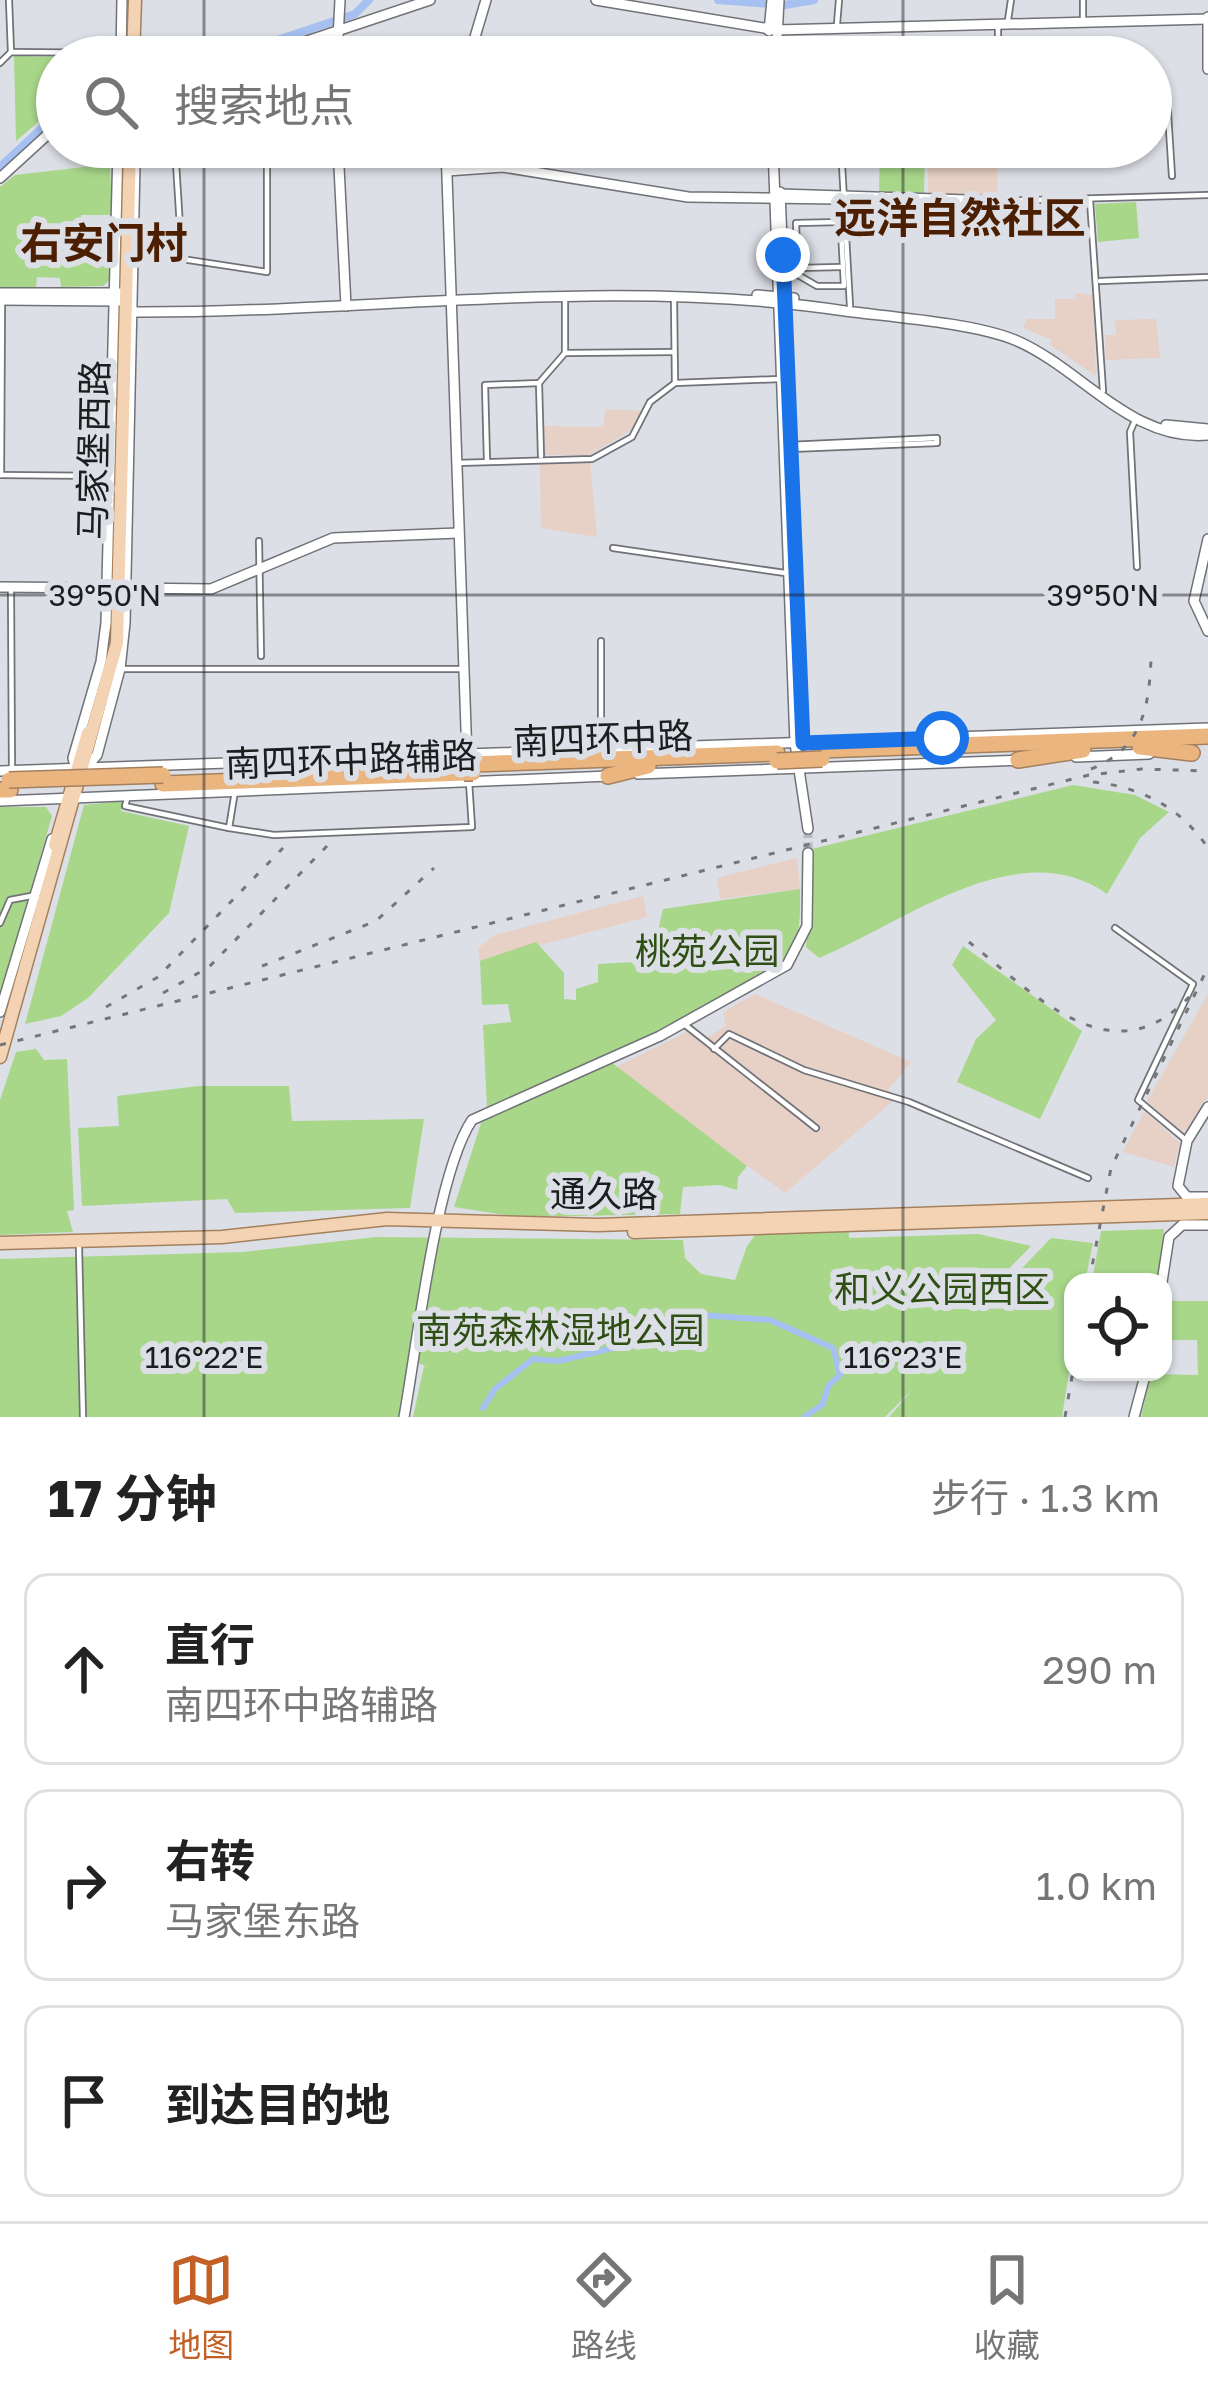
<!DOCTYPE html>
<html lang="zh">
<head>
<meta charset="utf-8">
<style>
  body { margin:0; font-family:"Golos Text","Noto Sans SC",sans-serif; background:#f6f6f6; color:#222 }
  .controls { position:absolute; right:36px; bottom:36px; display:grid; overflow:hidden; border-radius:24px; box-shadow:0 3px 9px #0004 }
  .controls button { width:108px; height:108px; display:grid; place-items:center; padding:0; border:0; border-bottom:3px solid #e0e0e0; background:#fff; color:#222; font:60px sans-serif }
  .stop { position:absolute; width:36px; height:36px; margin:-27px; border:9px solid #1a73e8; border-radius:50%; background:#fff }
  .stop.end { background:#1a73e8; border-color:#fff; box-shadow:0 3px 12px #0008 }
  .list { margin:0; padding:0; list-style:none }
  h2 { display:flex; justify-content:space-between; align-items:center; height:156px; margin:0; padding:0 48px; font-size:51px }
  h2 small { font-size:39px; font-weight:400; color:#767676 }
  .list li { display:grid; grid-template-columns:78px 1fr auto; gap:36px; align-items:center; box-sizing:border-box; height:192px; margin:0 24px 24px; padding:0 24px; border:3px solid #e0e0e0; border-radius:24px }
  .list b { display:block; font-size:45px; white-space:nowrap }
  .list p { margin:0; font-size:39px; white-space:nowrap; color:#767676 }
  .list em { font-size:39px; font-style:normal; color:#767676 }
  .icon { flex:none; width:66px; height:66px; fill:none; stroke:currentColor; stroke-width:2; stroke-linecap:round; stroke-linejoin:round }
  .map { position:relative; flex:none; width:1208px; height:1417px; overflow:hidden }
  .search { position:absolute; background:#fff; box-shadow:0 3px 9px #0004; left:36px; right:36px; top:36px; height:132px; display:flex; align-items:center; gap:30px; box-sizing:border-box; padding:0 42px; border-radius:66px; color:#767676; font-size:45px }
  .sheet { height:804px; background:#fff }
  nav { display:flex; justify-content:space-around; align-items:center; box-sizing:border-box; height:168px; border-top:3px solid #e0e0e0; background:#fff; font-size:33px; color:#767676 }
  nav a { display:grid; justify-items:center; gap:6px }
  nav .on { color:#c36026 }
  .map>svg:first-child { display:block }
  .industrial { fill:#e7d0c5 }
  .green { fill:#a8d78a }
  .lines { fill:none; stroke-linecap:round; stroke-linejoin:round }
  .canal { stroke:#a5c0f1; stroke-width:6 }
  .river { stroke:#a5c0f1; stroke-width:8 }
  .secondary-tunnel { stroke:#b6b8bd; stroke-width:9; stroke-dasharray:9 4.5; stroke-linecap:butt }
  .street-casing { stroke:#707278; stroke-width:8 }
  .secondary-casing { stroke:#707278; stroke-width:12 }
  .primary-casing { stroke:#a3805e; stroke-width:15 }
  .highway-casing { stroke:#a3805e; stroke-width:18 }
  .street { stroke:#fff; stroke-width:4.5 }
  .secondary { stroke:#fff; stroke-width:9 }
  .primary { stroke:#f3d3b3; stroke-width:12 }
  .highway { stroke:#ebb580; stroke-width:15 }
  .rail { stroke:#74767a; stroke-width:3; stroke-dasharray:6 12; stroke-linecap:butt }
  .highway-bridge-casing { stroke:#a3805e; stroke-width:18; stroke-linecap:butt }
  .highway-bridge { stroke:#ebb580; stroke-width:15 }
  .route { stroke:#1a73e8; stroke-width:15 }
  .ticks { fill:none; stroke:#1c1d1f; stroke-width:3; stroke-opacity:0.45 }
  .labels { text-anchor:middle; dominant-baseline:central; stroke-width:12; stroke-linejoin:round; paint-order:stroke }
  .street-label { font-size:36px; fill:#1c1d1f; stroke:#dcdfe5 }
  .park-label { font-size:36px; fill:#2f4f14; stroke:#dcdfe5 }
  .quarter-label { font-size:42px; font-weight:bold; fill:#4c1e02; stroke:#dcdfe5 }
  .ticks-label { font-size:30px; text-anchor:middle; fill:#1c1d1f; stroke:#dcdfe5; stroke-width:12; stroke-linejoin:round; paint-order:stroke }
</style>
</head>
<body>
<div class="map">
<svg width="1208" height="1417" viewBox="0 0 1208 1417">
  <rect width="100%" height="100%" fill="#dcdfe5"/>
  <!-- industrial -->
  <g class="industrial">
    <path d="M928,152H996L998,195L928,193Z"/>
    <path d="M1076,293L1093,295L1096,376L1050,345L1052,340L1023,328L1027,319H1055V299H1075Z"/>
    <path d="M1156,319L1160,358L1106,360L1105,335H1116L1115,320Z"/>
    <path d="M606,409L643,411L633,429L589,455H545L544,426L603,427Z"/>
    <path d="M540,461H590L597,537L541,528Z"/>
    <path d="M797,858L800,889L720,899L717,878Z"/>
    <path d="M643,896L647,917L480,961L478,948L495,935Z"/>
    <path d="M755,994L911,1062L888,1090L896,1095L893,1101L785,1193L618,1071V1066L693,1029L706,1038L726,1026L723,1012Z"/>
    <path d="M1208,994V1097L1183,1134L1147,1101Z"/>
    <path d="M1144,1111L1180,1143L1174,1167L1123,1152Z"/>
  </g>
  <!-- green -->
  <g class="green">
    <path d="M14,56L88,57H57V106L16,141Z"/>
    <path d="M880,147H925L924,193L879,192Z"/>
    <path d="M110,164L112,215H81L86,243H111L110,280L103,286L61,287L60,278L37,277L36,287H0V187L15,175Z"/>
    <path d="M1136,202L1139,238L1098,242L1095,204Z"/>
    <path d="M1073,785L1135,795L1169,812L1140,838L1107,894C1018,831 902,924 819,958L806,947L812,849Z"/>
    <path d="M123,801L121,811L189,826L169,913L88,998L61,1016L25,1024L84,805Z"/>
    <path d="M0,807H46L52,816L0,996Z"/>
    <path d="M800,889C800,919 802,943 780,966L640,1040L487,1107L483,1025L511,1022L508,1004L482,1005L480,961L536,942L564,973V999L576,1000V989L598,982V964L651,961L663,909Z"/>
    <path d="M963,946L1082,1031L1040,1119L957,1082L976,1039L996,1020L952,965Z"/>
    <path d="M36,1049L44,1060L67,1059L74,1210L67,1211L73,1232L0,1235V1100L16,1052Z"/>
    <path d="M611,1062L747,1166L738,1177L737,1190L720,1185L683,1187L680,1214L518,1217L454,1207L483,1117Z"/>
    <path d="M198,1086H289L292,1121L424,1119L410,1208L235,1213L227,1199L82,1206L78,1128L119,1126L117,1096Z"/>
    <path d="M848,1220L849,1238L978,1234L1031,1246L995,1283L1000,1291L1051,1238L1093,1243L1085,1282H1073V1346L1062,1417H889L914,1388L885,1417H413L424,1366L430,1368L414,1361L402,1417H0V1259L243,1252L376,1237L683,1240L685,1258L701,1274L735,1280L747,1246L764,1223Z"/>
    <path d="M1164,1229L1157,1282H1092L1101,1231Z"/>
    <path d="M1164,1301H1208V1417H1141L1151,1374L1198,1375L1197,1340H1163Z"/>
  </g>
  <g class="lines">
    <!-- canal -->
    <g class="canal">
      <path d="M687,1314L770,1320L833,1348L840,1375L829,1385L822,1405L804,1417"/>
      <path d="M483,1408L495,1389L533,1359L558,1361L613,1348"/>
    </g>
    <!-- river -->
    <g class="river">
      <path d="M718,0L785,5L814,0"/>
      <path d="M226,57L355,14L369,0"/>
      <path d="M0,167L57,114"/>
    </g>
    <!-- secondary-tunnel -->
    <path class="secondary-tunnel" d="M808,829V853"/>
    <!-- street casing -->
    <g class="street-casing">
      <g id="street">
        <path d="M9,0L11,52"/>
        <path d="M1083,19V0"/>
        <path d="M1008,20L1011,0"/>
        <path d="M837,24L839,0"/>
        <path d="M998,26V57"/>
        <path d="M0,63L11,52L122,53"/>
        <path d="M1167,97L1172,176"/>
        <path d="M175,147L182,259L267,272V147"/>
        <path d="M841,147L850,306"/>
        <path d="M1090,200L1103,391"/>
        <path d="M999,201L1208,195"/>
        <path d="M841,230L844,286H817L798,275L796,223L841,222V230H848"/>
        <path d="M798,268L840,267"/>
        <path d="M1100,281L1208,277"/>
        <path d="M674,300L675,383"/>
        <path d="M565,353L673,352"/>
        <path d="M539,383L541,456"/>
        <path d="M1136,418L1130,432L1137,567"/>
        <path d="M789,445L937,438V443L790,449"/>
        <path d="M487,461L485,385L539,383L565,353V301"/>
        <path d="M455,463L592,459L632,437L650,402L675,383L780,379"/>
        <path d="M0,475L108,476"/>
        <path d="M1,475L2,300"/>
        <path d="M259,541L261,656"/>
        <path d="M613,548L785,573"/>
        <path d="M11,591L12,771"/>
        <path d="M120,669H462"/>
        <path d="M601,749V641"/>
        <path d="M127,799L125,806L229,828L235,791"/>
        <path d="M229,828L274,835L472,827L469,782"/>
        <path d="M0,923L10,900L31,896"/>
        <path d="M1115,928L1193,984L1138,1100L1187,1141"/>
        <path d="M684,1024L816,1128"/>
        <path d="M714,1049L729,1034L804,1070L909,1102L1088,1178"/>
        <path d="M79,1248L83,1417"/>
      </g>
    </g>
    <!-- secondary casing -->
    <g class="secondary-casing">
      <g id="secondary">
        <path d="M596,0L776,30L1208,19"/>
        <path d="M1208,17V69"/>
        <path d="M769,31L772,0"/>
        <path d="M121,57L122,0"/>
        <path d="M259,57L430,0"/>
        <path d="M337,57L340,0"/>
        <path d="M469,57L486,0"/>
        <path d="M776,57L779,0"/>
        <path d="M338,147L346,306"/>
        <path d="M446,147L467,758"/>
        <path d="M773,147L795,743L808,829"/>
        <path d="M447,171L503,167L688,197L999,201L780,194L774,198"/>
        <path d="M0,178L57,126"/>
        <path d="M780,192L803,745"/>
        <path d="M0,293H119"/>
        <path d="M757,295L794,298"/>
        <path d="M0,300L119,301"/>
        <path d="M125,312C363,314 607,275 845,311C891,317 974,323 1015,340C1081,368 1131,442 1208,435"/>
        <path d="M1166,425L1208,429"/>
        <path d="M1208,539L1194,601L1208,631"/>
        <path d="M0,587L109,588"/>
        <path d="M126,588L211,589L333,538L458,533"/>
        <path d="M1076,757L1149,754"/>
        <path d="M296,760L1208,728"/>
        <path d="M76,769L73,758L101,662L106,623L118,147"/>
        <path d="M85,769L97,755L120,669L125,623L135,164"/>
        <path d="M0,771L255,762"/>
        <path d="M638,774L1023,760"/>
        <path d="M0,801L609,776"/>
        <path d="M0,1012L52,839"/>
        <path d="M1208,1107L1187,1141L1178,1186L1187,1197H1208"/>
        <path d="M1162,1282L1169,1237L1182,1225H1208"/>
        <path d="M404,1417C417,1346 436,1174 472,1120L660,1036L787,965L807,926L808,853"/>
        <path d="M1134,1417L1146,1372"/>
      </g>
    </g>
    <!-- primary casing -->
    <g class="primary-casing">
      <g id="primary">
        <path d="M133,57L135,0"/>
        <path d="M55,845L88,733"/>
        <path d="M0,1057L117,643L130,147"/>
        <path d="M634,1232L1208,1213"/>
        <path d="M0,1243L222,1237L387,1219L598,1225L1208,1204"/>
      </g>
    </g>
    <!-- highway casing -->
    <g class="highway-casing">
      <g id="highway">
        <path d="M1140,747L1192,753"/>
        <path d="M821,750L1208,736"/>
        <path d="M1018,760L1083,750"/>
        <path d="M255,762L319,769"/>
        <path d="M472,764L777,753"/>
        <path d="M608,776L648,766"/>
        <path d="M163,784L464,773"/>
        <path d="M0,790H10"/>
      </g>
    </g>
    <!-- street -->
    <use href="#street" class="street"/>
    <!-- secondary -->
    <use href="#secondary" class="secondary"/>
    <!-- primary -->
    <use href="#primary" class="primary"/>
    <!-- highway -->
    <use href="#highway" class="highway"/>
    <!-- rail -->
    <g class="rail">
      <path d="M1091,769C1142,749 1149,708 1151,659"/>
      <path d="M1093,782C1142,787 1181,808 1208,848"/>
      <path d="M969,942C1033,993 1112,1080 1190,996"/>
      <path d="M262,966L376,921L434,868"/>
      <path d="M163,993L209,967L327,846"/>
      <path d="M106,1007L158,977L283,848"/>
      <path d="M0,1045L1089,775L1142,769L1208,771"/>
      <path d="M1089,1282L1111,1168L1208,967"/>
      <path d="M1065,1417L1073,1371"/>
    </g>
    <!-- highway-bridge casing -->
    <g class="highway-bridge-casing">
      <g id="highway-bridge">
        <path d="M777,761L822,759"/>
        <path d="M464,773H473"/>
        <path d="M9,780L163,775"/>
      </g>
    </g>
    <!-- highway-bridge -->
    <use href="#highway-bridge" class="highway-bridge"/>
  </g>
  <g class="lines">
    <!-- route -->
    <path class="route" d="M783,255L803,743L942,738"/>
  </g>
  <!-- ticks -->
  <path class="ticks" d="M204,0V57M903,0V57M204,147V1417M903,147V1417M0,595H1208"/>
  <g class="labels">
    <!-- street labels -->
    <g class="street-label">
      <text transform="translate(93 450) rotate(-89)">马家堡西路</text>
      <text transform="translate(603 738) rotate(-2)">南四环中路</text>
      <text transform="translate(351 759) rotate(-2)">南四环中路辅路</text>
      <text x="604" y="1193">通久路</text>
    </g>
    <!-- park labels -->
    <g class="park-label">
      <text x="707" y="950">桃苑公园</text>
      <text x="942" y="1288">和义公园西区</text>
      <text x="560" y="1329">南苑森林湿地公园</text>
    </g>
    <!-- quarter labels -->
    <g class="quarter-label">
      <text x="960" y="217">远洋自然社区</text>
      <text x="104" y="242">右安门村</text>
    </g>
  </g>
  <g class="ticks-label">
    <text x="105" y="606">39°50'N</text>
    <text x="1103" y="606">39°50'N</text>
    <text x="204" y="1368">116°22'E</text>
    <text x="903" y="1368">116°23'E</text>
  </g>
</svg>
<div class="controls">
<button><svg class="icon" aria-label="locate" viewBox="0 0 24 24"><circle cx="12" cy="12" r="6"/><path d="M12 2v4M12 18v4M2 12h4M18 12h4"/></svg></button>
</div>
<div class="stop" style="left:942px;top:738px"></div>
<div class="stop end" style="left:783px;top:255px"></div>
<div class="search"><svg class="icon" aria-label="search" viewBox="0 0 24 24"><circle cx="10" cy="10" r="6"/><path d="M15 15l6 6"/></svg>搜索地点</div>
</div>
<section class="sheet">
<h2>17 分钟<small>步行 · 1.3 km</small></h2>
<ul class="list">
<li><svg class="icon" aria-label="ahead" viewBox="0 0 24 24"><path d="M12 20V5M6 11l6-6 6 6"/></svg><div><b>直行</b><p>南四环中路辅路</p></div><em>290 m</em></li>
<li><svg class="icon" aria-label="right" viewBox="0 0 24 24"><path d="M7 20v-9h11M14 6l5 5-5 5"/></svg><div><b>右转</b><p>马家堡东路</p></div><em>1.0 km</em></li>
<li><svg class="icon" aria-label="arrive" viewBox="0 0 24 24"><path d="M6 21V4h12l-3 4 3 4H6"/></svg><div><b>到达目的地</b></div></li>
</ul>
</section>
<nav>
<a class="on"><svg class="icon" aria-label="map" viewBox="0 0 24 24"><path d="M3 6l6-2 6 2 6-2v14l-6 2-6-2-6 2zM9 4v14M15 6v14"/></svg>地图</a>
<a><svg class="icon" aria-label="directions" viewBox="0 0 24 24"><path d="M12 3l9 9-9 9-9-9zM9 14v-3h6M13 9l2 2-2 2"/></svg>路线</a>
<a><svg class="icon" aria-label="saved" viewBox="0 0 24 24"><path d="M7 4h10v16l-5-4-5 4z"/></svg>收藏</a>
</nav>
</body>
</html>
